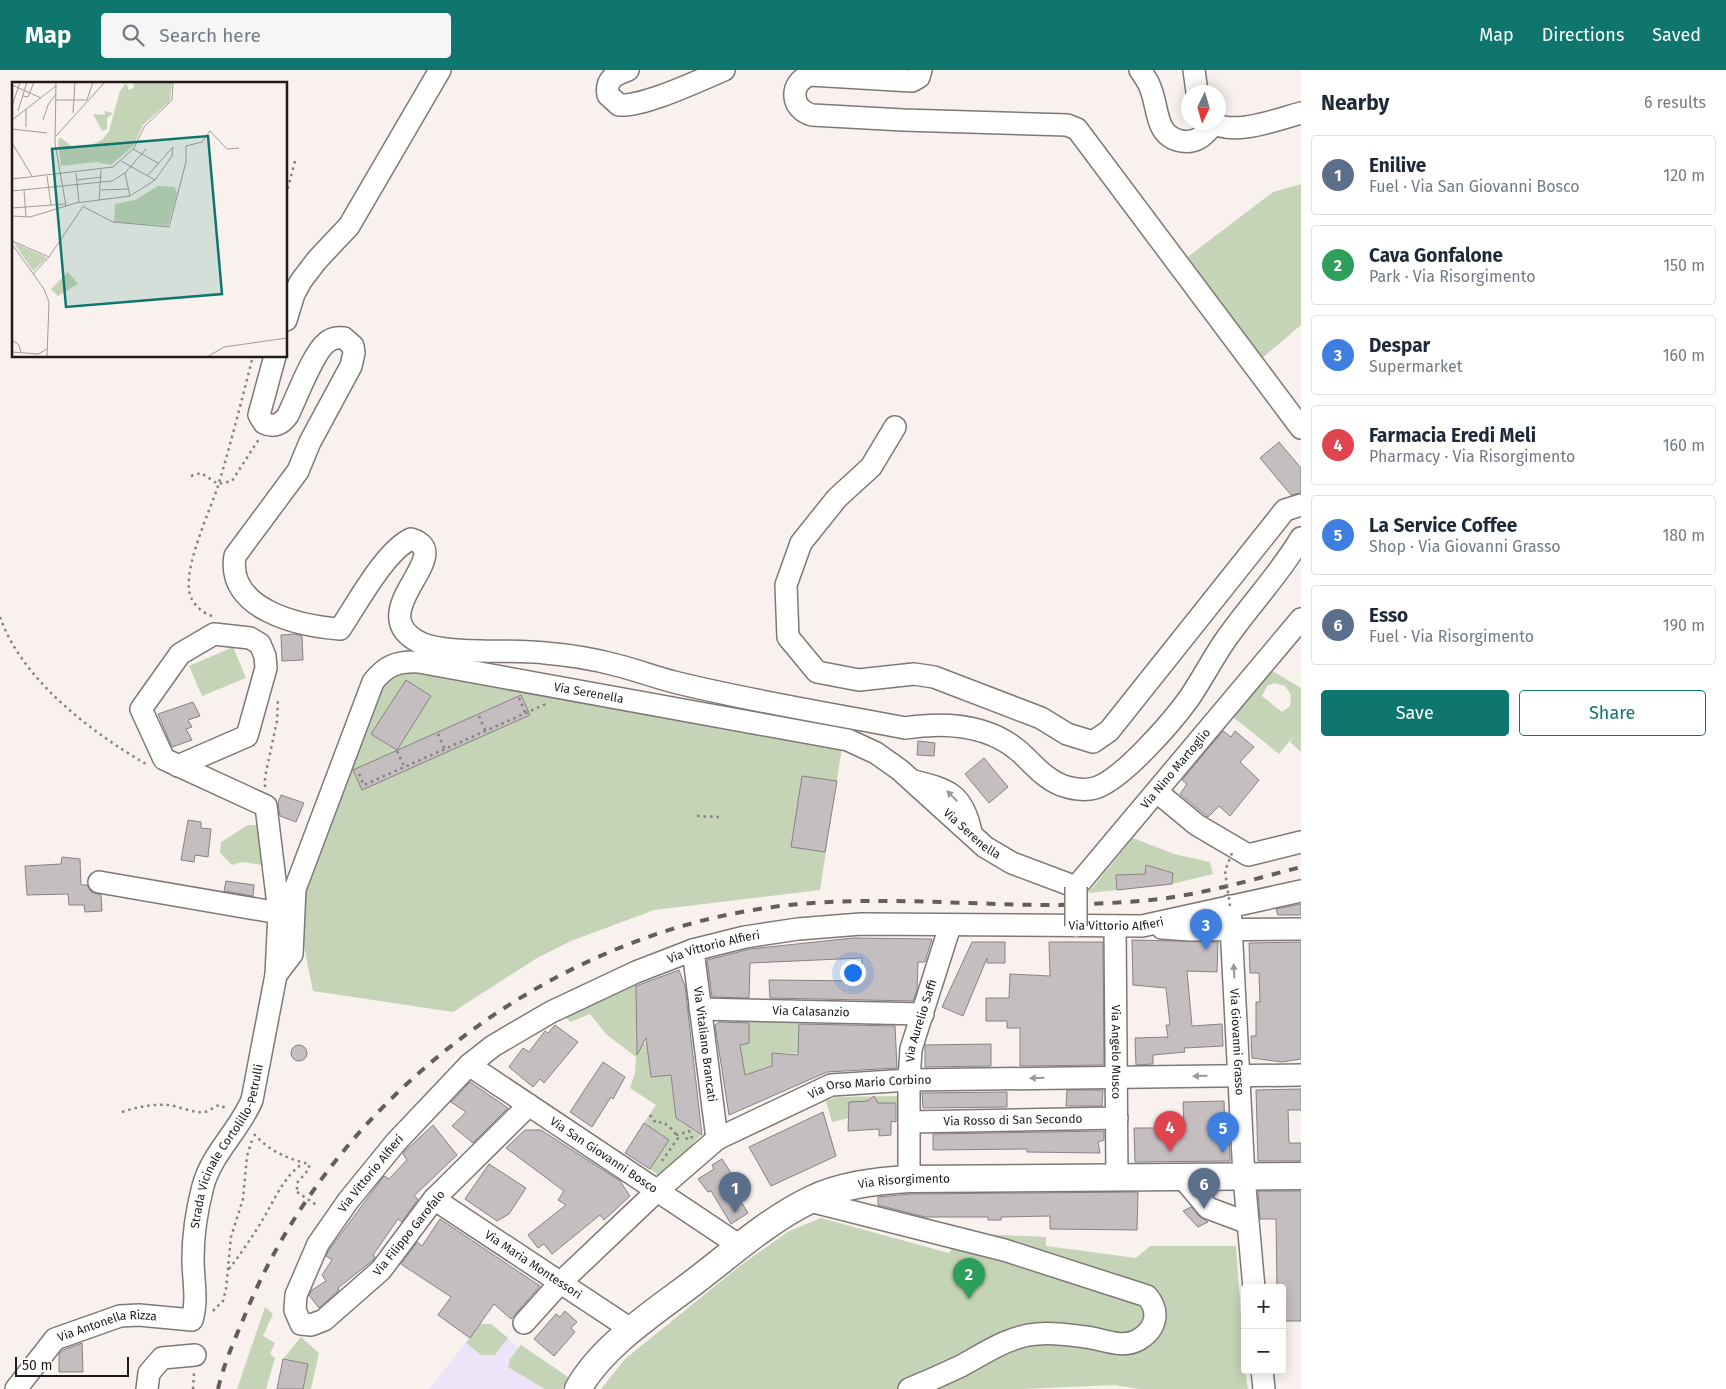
<!DOCTYPE html>
<html lang="en">
<head>
<meta charset="utf-8">
<style>
  body { margin:0; font-family:"Fira Sans",sans-serif; background:#f6f6f7; color:#1f2937 }
  .controls { position:absolute; right:15px; bottom:15px; display:grid; overflow:hidden; border-radius:5px; box-shadow:0 2px 12px #0003 }
  .controls button { width:45px; height:45px; display:grid; place-items:center; padding:0; border:0; border-bottom:1px solid #e0e1e3; background:#fff; color:#1f2937; font:25px sans-serif }
  .compass { position:absolute; left:1181px; top:15px; width:45px; height:45px; border-radius:50%; background:#fff; box-shadow:0 2px 12px #0003; rotate:185deg }
  .scale { position:absolute; left:15px; bottom:12px; width:114px; box-sizing:border-box; padding-left:5px; border:2px solid #1e1b1a; border-top:0; font-size:14px; line-height:18px; white-space:nowrap; color:#1e1b1a; -webkit-text-stroke:4px #fff; paint-order:stroke }
  .you { position:absolute; left:852px; top:902px; width:18px; height:18px; margin:-12px; border:4px solid #fff; border-radius:50%; background:#1a73e8; box-shadow:0 0 0 8px #1a73e833 }
  .badge { display:grid; place-items:center; width:32px; height:32px; border-radius:50%; background:#0f766e; color:#fff; font-size:16px; font-weight:700 }
  .pin { position:absolute; translate:-50% -41px; filter:drop-shadow(0 1px 2px #0008) }
  .pin::after { content:''; position:absolute; top:26px; width:18px; height:15px; background:inherit; clip-path:polygon(0 0,100% 0,50% 100%) }
  .list { margin:0; padding:0; list-style:none }
  h2 { display:flex; justify-content:space-between; align-items:center; height:65px; margin:0; padding:0 20px; font-size:21px }
  h2 small { font-size:16px; font-weight:400; color:#747a83 }
  .list li { display:grid; grid-template-columns:32px 1fr auto; gap:15px; align-items:center; box-sizing:border-box; height:80px; margin:0 10px 10px; padding:0 10px; border:1px solid #e0e1e3; border-radius:5px }
  .list b { display:block; font-size:19px; white-space:nowrap }
  .list p { margin:0; font-size:16px; white-space:nowrap; color:#747a83 }
  .list em { font-size:16px; font-style:normal; color:#747a83 }
  .actions { display:flex; gap:10px; padding:15px 20px }
  .actions a { flex:1; padding:11px 0; border:1px solid #0f766e; border-radius:5px; text-align:center; font-size:18px; color:#0f766e }
  .actions .main { background:#0f766e; color:#fff }
  .icon { flex:none; width:28px; height:28px; fill:none; stroke:currentColor; stroke-width:2; stroke-linecap:round; stroke-linejoin:round }
  .map { position:relative; flex:none; width:1301px; height:1319px; overflow:hidden }
  header { display:flex; align-items:center; gap:30px; box-sizing:border-box; height:70px; padding:0 25px; background:#0f766e; color:#fff }
  header strong { font-size:24px }
  nav { display:flex; gap:28px; margin-inline-start:auto; font-size:18px }
  .search { width:350px; height:45px; background:#f6f6f7; display:flex; align-items:center; gap:12px; box-sizing:border-box; padding:0 18px; border-radius:5px; color:#747a83; font-size:19px }
  main { display:flex }
  aside { flex:1; background:#fff }
  .map>svg:first-child { display:block }
  .education { fill:#ece5fa }
  .green { fill:#c5d4b7; fill-rule:evenodd }
  .building { fill:#c5bec1; stroke:#888284 }
  .lines { fill:none; stroke-linecap:round; stroke-linejoin:round }
  .minor-casing { stroke:#7e7976; stroke-width:24 }
  .major-casing { stroke:#7e7976; stroke-width:29 }
  .path { stroke:#878280; stroke-width:2.5; stroke-dasharray:2.5 4; stroke-linecap:butt }
  .minor { stroke:#fff; stroke-width:21 }
  .major { stroke:#fff; stroke-width:26 }
  .rail { stroke:#635e5d; stroke-width:4; stroke-dasharray:9 9; stroke-linecap:butt }
  .minor-bridge-casing { stroke:#7e7976; stroke-width:24; stroke-linecap:butt }
  .path-bridge { stroke:#878280; stroke-width:2.5; stroke-dasharray:2.5 4; stroke-linecap:butt }
  .minor-bridge { stroke:#fff; stroke-width:21 }
  .oneway { fill:#9a9898 }
  .labels { text-anchor:middle; dominant-baseline:central; stroke-width:4.5; stroke-linejoin:round; paint-order:stroke }
  .street-label { font-size:12px; fill:#1e1b1a; stroke:#fff }
  .inset-road { fill:none; stroke:#a19b99; stroke-width:1 }
  .view { fill:#0f766e; fill-opacity:0.15; stroke:#0f766e; stroke-width:2.5 }
  .inset-edge { fill:none; stroke:#1e1b1a; stroke-width:2.5 }
</style>
</head>
<body>
<header>
<strong>Map</strong>
<div class="search"><svg class="icon" aria-label="search" viewBox="0 0 24 24"><circle cx="10" cy="10" r="6"/><path d="M15 15l6 6"/></svg>Search here</div>
<nav><a>Map</a><a>Directions</a><a>Saved</a></nav>
</header>
<main>
<div class="map">
<svg width="1301" height="1319" viewBox="0 0 1301 1319">
  <rect width="100%" height="100%" fill="#f8f1ee"/>
  <!-- education -->
  <path class="education" d="M480,1254H491L519,1278L521,1275L568,1307L562,1319H429Z"/>
  <!-- green -->
  <g class="green">
    <path d="M1301,114V255L1260,290L1185,189L1273,122Z"/>
    <path d="M233,577L246,608L202,626L189,596Z"/>
    <path d="M402,600L558,624L562,631L570,627L842,677L820,820L654,840L571,871L537,888L453,942L313,921L300,857L301,820L383,616L386,610Z"/>
    <path d="M1271,600L1301,618V682L1290,672L1295,664L1279,684L1233,647ZM1274,613L1285,616L1291,625L1290,636L1282,642L1262,626L1267,616Z"/>
    <path d="M248,755H256L262,763L266,791L262,795L242,792L232,795L220,783L221,772Z"/>
    <path d="M1133,768L1174,784L1210,792L1213,804L1172,814L1173,803L1147,795L1145,804L1116,805L1117,820L1088,823Z"/>
    <path d="M636,915L637,974L665,972L649,985L651,1007L671,1005L676,1048L701,1065L661,1107L650,1099L669,1070L644,1053L656,1035L630,1018L635,1003L636,987L606,964L590,944L571,952L566,948Z"/>
    <path d="M749,951L799,952L798,975L827,976V984L772,983V996L753,1003L763,1030L757,1033L744,1007L740,975L749,973Z"/>
    <path d="M899,1026V1033H878L872,1028L849,1048L832,1052L826,1031L836,1027Z"/>
    <path d="M821,1148L949,1183L959,1163L1046,1167V1176L1136,1188L1150,1176H1236L1245,1300L1248,1319H1139L1115,1315L1023,1319H601L625,1289L741,1195L789,1161Z"/>
    <path d="M265,1237L273,1244L263,1266L275,1273L270,1284L275,1288L266,1319H237Z"/>
    <path d="M480,1254H491L508,1268L495,1285H481L466,1273Z"/>
    <path d="M301,1267L319,1283L311,1319H303L308,1294L283,1289Z"/>
    <path d="M521,1275L568,1307L562,1319H545L508,1297L510,1289Z"/>
  </g>
  <!-- building -->
  <g class="building">
    <path d="M1279,372L1301,398V423L1291,425L1260,388Z"/>
    <path d="M295,564L302,566L303,590L282,591L281,565Z"/>
    <path d="M406,610L431,626L397,680L371,664Z"/>
    <path d="M521,625L530,645L362,720L353,700Z"/>
    <path d="M193,632L200,646L188,650L192,657L186,659L192,670L172,677L158,644Z"/>
    <path d="M1223,661L1231,667L1235,661L1254,677L1240,692L1259,710L1230,746L1219,736L1208,747L1180,724L1187,714L1182,710Z"/>
    <path d="M918,671L935,673L934,686L917,685Z"/>
    <path d="M984,688L1008,717L989,733L965,704Z"/>
    <path d="M802,706L837,711L825,782L791,777Z"/>
    <path d="M281,725L304,733L296,752L280,746L278,733Z"/>
    <path d="M188,750L201,752V758L211,759L208,787L195,785L194,792L181,790Z"/>
    <path d="M62,787L80,789L81,815H87L91,822L101,825L102,841L85,842L84,835H69L68,824L27,825L25,796L61,794Z"/>
    <path d="M1146,795L1173,803L1172,814L1117,820L1116,805L1145,804Z"/>
    <path d="M226,811L254,815L253,826L224,821Z"/>
    <path d="M1301,834V845H1278L1276,839Z"/>
    <path d="M853,868L932,869L925,892H918L917,920L913,931L770,928L769,910L862,911V888L750,893L749,928L712,927L707,890L750,879Z"/>
    <path d="M1132,870L1218,872L1217,902L1187,901L1192,956L1222,954L1223,976L1184,978L1185,982L1153,985V994L1136,995L1135,968L1168,967L1166,955H1170L1166,918L1133,915Z"/>
    <path d="M972,872H1005V893H987V888L963,946L942,937Z"/>
    <path d="M1049,872H1103L1104,995L1020,996V958H1007V951H986V928H1009L1010,904L1050,906Z"/>
    <path d="M1301,872V989L1282,992L1252,988L1251,966H1256V932H1260L1259,903H1250L1249,873Z"/>
    <path d="M679,900L685,916L702,1065L676,1048L671,1005L651,1007L646,968L637,985L636,916Z"/>
    <path d="M719,952L749,953V973L740,975L745,1005L772,996V983L798,985L799,954L895,956L897,998L827,1002L729,1045L715,955Z"/>
    <path d="M555,955L578,972L544,1013L540,1009L533,1017L509,997L523,978L529,982L545,961L548,963Z"/>
    <path d="M991,974V996L925,997V975Z"/>
    <circle cx="299" cy="983" r="8"/>
    <path d="M603,992L625,1007L613,1029L611,1027L592,1057L570,1042Z"/>
    <path d="M470,1012L508,1038L473,1073L452,1056L466,1042L451,1032Z"/>
    <path d="M1301,1019V1040H1288L1289,1073H1301V1091H1258L1256,1020Z"/>
    <path d="M1067,1020H1103L1102,1036H1066Z"/>
    <path d="M1007,1022V1037L923,1038L922,1023Z"/>
    <path d="M874,1026L878,1033H896V1052L891,1051V1065L879,1066V1059L848,1061L849,1032L868,1031Z"/>
    <path d="M1224,1031L1225,1068H1229L1230,1091L1135,1092L1134,1058H1184L1183,1032Z"/>
    <path d="M823,1042L836,1086L771,1116L749,1077Z"/>
    <path d="M644,1053L669,1070L650,1099L625,1083Z"/>
    <path d="M433,1055L457,1085L414,1126L418,1129L402,1152L398,1149L373,1185L375,1187L372,1191L338,1218L339,1220L319,1238L309,1225L312,1220L326,1211L322,1205L332,1190L326,1186L329,1180L384,1106L389,1109L407,1090L403,1084L404,1082Z"/>
    <path d="M525,1060H541L620,1111L630,1126L604,1150L600,1145L552,1184L544,1174L538,1178L528,1165L566,1135L558,1130L564,1121L506,1078Z"/>
    <path d="M1104,1061V1070L1098,1072L1100,1083L1027,1082V1079L933,1080V1064Z"/>
    <path d="M722,1089L733,1106L729,1108L733,1115L732,1117L748,1143L731,1154L711,1121L708,1122L698,1109L714,1099L712,1095Z"/>
    <path d="M489,1094L526,1118L509,1144L497,1151L465,1129Z"/>
    <path d="M1258,1121H1301V1251H1282V1218H1277L1276,1149H1260Z"/>
    <path d="M1138,1122L1137,1160L1050,1159V1146L1001,1147V1150H988V1147H925L878,1135V1127L910,1124Z"/>
    <path d="M1191,1137L1199,1146L1208,1152L1198,1157L1183,1141Z"/>
    <path d="M440,1149L540,1216L511,1249L494,1234L470,1268L438,1245L451,1227L401,1194L417,1172L422,1176Z"/>
    <path d="M565,1241L577,1252L571,1258L575,1262L554,1286L534,1269L556,1244L560,1247Z"/>
    <path d="M82,1273L83,1302H59V1284L63,1280Z"/>
    <path d="M283,1289L308,1294L303,1319H277Z"/>
  </g>
  <g class="lines">
    <!-- minor casing -->
    <g class="minor-casing">
      <g id="minor">
        <path d="M628,0C616,4 605,9 608,25L619,35C644,37 700,10 724,0"/>
        <path d="M921,0L919,7L912,11L810,5C789,13 790,39 812,45L903,50L1067,55L1077,59L1301,358"/>
        <path d="M1140,0C1144,6 1148,11 1150,17C1159,37 1154,66 1181,71C1197,74 1204,65 1214,54"/>
        <path d="M1194,0L1197,22"/>
        <path d="M1212,52C1233,67 1278,49 1301,43"/>
        <path d="M286,250L294,224L301,211L317,190L349,156L440,0"/>
        <path d="M275,286L259,345L264,353C274,358 282,354 288,345C296,329 313,283 326,273C331,268 337,267 344,268L353,276L354,283L351,296L310,372L298,401L235,486C226,540 300,556 340,559C357,534 385,481 411,469C460,484 358,543 421,573C447,585 514,579 545,583C569,585 594,589 616,595C636,600 655,607 674,612C750,631 828,643 905,658C945,652 988,654 1020,682C1033,694 1044,708 1061,715C1072,719 1084,721 1095,718C1122,710 1173,651 1190,627C1202,609 1212,590 1224,572C1248,537 1279,505 1301,468"/>
        <path d="M895,357L871,397L837,428L801,473L786,515L788,567L817,602L859,610L914,604L934,607L1041,648L1067,664L1093,672L1109,661L1285,440L1301,435"/>
        <path d="M914,711C949,720 963,724 971,762"/>
        <path d="M1157,722L1197,755L1248,785L1301,772"/>
        <path d="M99,812L279,843"/>
        <path id="s1" d="M1230,836L1244,1107L1254,1218"/>
        <path id="s2" d="M1115,856L1117,1108"/>
        <path d="M1162,858L1190,860L1301,859"/>
        <path id="s3" d="M693,880L717,1069"/>
        <path id="s4" d="M276,905L292,884L295,819L373,612C386,595 398,591 419,592L848,670L876,683L900,700L985,777L1012,793L1076,817L1301,549"/>
        <path id="s5" d="M700,939L923,944"/>
        <path id="s6" d="M469,995L740,1176"/>
        <path id="s7" d="M529,1035L434,1129L381,1200L324,1250L311,1255L301,1254L295,1240L296,1225L318,1174L348,1131L396,1072L469,995L493,976L551,942L636,902L693,880L745,867L798,859L861,854L1142,856L1301,821"/>
        <path id="s8" d="M909,1052L1117,1048"/>
        <path d="M1182,1107L1208,1138L1248,1153"/>
        <path id="s9" d="M909,1109V1010L911,979L950,856"/>
        <path id="s10" d="M434,1129L632,1260"/>
        <path d="M810,1131L1004,1180L1147,1226C1160,1241 1157,1259 1138,1270C1122,1279 1103,1269 1086,1267C1071,1265 1053,1262 1037,1264C1009,1266 985,1283 961,1296C944,1304 926,1312 909,1319"/>
        <path id="s11" d="M524,1253L560,1213L657,1121L717,1069L831,1015L909,1010L1301,1005"/>
        <path d="M1262,1300L1264,1319"/>
        <path id="s12" d="M16,1319L55,1269L120,1246L139,1245L192,1250C198,1230 193,1209 193,1189C193,1165 197,1139 203,1116C212,1083 239,1061 252,1030L276,905L279,843L266,736L164,689L141,639L180,584L214,564L250,568L260,574L265,586L266,598L247,666L178,696"/>
        <path d="M147,1319L149,1303L162,1288L195,1285"/>
      </g>
    </g>
    <!-- major casing -->
    <g class="major-casing">
      <g id="major">
        <path id="s13" d="M578,1319C603,1274 658,1240 698,1209C733,1182 769,1150 810,1130C841,1115 875,1111 909,1109L1301,1106"/>
      </g>
    </g>
    <!-- path -->
    <g class="path">
      <path d="M286,125L295,91"/>
      <path d="M191,406L201,403L218,414L232,411L259,369"/>
      <path d="M212,546C200,542 190,532 189,519C186,492 209,443 218,416C231,373 242,329 253,286"/>
      <path d="M0,547C22,610 91,662 146,694"/>
      <path d="M519,628L526,645"/>
      <path d="M479,646L486,662"/>
      <path d="M438,664L445,680"/>
      <path d="M397,681L405,698"/>
      <path d="M359,704L364,715L546,634"/>
      <path d="M265,717V707L277,651L278,628"/>
      <path d="M697,746L719,747"/>
      <path d="M122,1042C137,1037 151,1034 168,1035C178,1036 196,1044 205,1042C209,1041 214,1037 219,1035L228,1039"/>
      <path d="M650,1045L656,1053L663,1052L673,1060L678,1068L662,1091"/>
      <path d="M254,1064C269,1081 288,1089 309,1094V1099L297,1113V1122"/>
      <path d="M676,1065L689,1061L692,1067L688,1070L683,1064"/>
      <path d="M229,1199C242,1182 255,1163 266,1144C276,1126 285,1106 302,1094"/>
      <path d="M213,1241L223,1231L226,1219L231,1167L243,1129L247,1086L253,1067"/>
      <path d="M193,1319L194,1303"/>
    </g>
    <!-- minor -->
    <use href="#minor" class="minor"/>
    <!-- major -->
    <use href="#major" class="major"/>
    <!-- rail -->
    <path class="rail" d="M218,1319C224,1293 235,1269 245,1245C328,1039 533,876 753,840C852,823 955,835 1055,835C1089,834 1126,833 1160,829C1207,823 1255,809 1301,797"/>
    <!-- minor-bridge casing -->
    <g class="minor-bridge-casing">
      <path id="minor-bridge" d="M1076,817V856"/>
    </g>
    <!-- path-bridge -->
    <g class="path-bridge">
      <path d="M1230,836L1225,801L1232,783"/>
      <path d="M297,1122L318,1136"/>
    </g>
    <!-- minor-bridge -->
    <use href="#minor-bridge" class="minor-bridge"/>
  </g>
  <!-- one-way arrows -->
  <defs><path id="oneway-solid" d="M-6-.8H1V-3.2L6.5 0L1 3.2V.8H-6Z" transform="scale(1.25)"/></defs>
  <g class="oneway">
    <use href="#oneway-solid" transform="translate(952 726) rotate(-135)"/>
    <use href="#oneway-solid" transform="translate(1234 901) rotate(-93)"/>
    <use href="#oneway-solid" transform="translate(1200 1006) rotate(179)"/>
    <use href="#oneway-solid" transform="translate(1037 1008) rotate(179)"/>
  </g>
  <g class="labels">
    <!-- street labels -->
    <g class="street-label">
      <text stroke="none"><textPath href="#s4" startOffset="538">Via Serenella</textPath></text>
      <text stroke="none"><textPath href="#s4" startOffset="1231">Via Nino Martoglio</textPath></text>
      <text stroke="none"><textPath href="#s4" startOffset="958">Via Serenella</textPath></text>
      <text stroke="none"><textPath href="#s7" startOffset="1321">Via Vittorio Alfieri</textPath></text>
      <text stroke="none"><textPath href="#s7" startOffset="916">Via Vittorio Alfieri</textPath></text>
      <text stroke="none"><textPath href="#s5" startOffset="111">Via Calasanzio</textPath></text>
      <text stroke="none"><textPath href="#s9" startOffset="160">Via Aurelio Saffi</textPath></text>
      <text stroke="none"><textPath href="#s1" startOffset="136">Via Giovanni Grasso</textPath></text>
      <text stroke="none"><textPath href="#s3" startOffset="95">Via Vitaliano Brancati</textPath></text>
      <text stroke="none"><textPath href="#s2" startOffset="126">Via Angelo Musco</textPath></text>
      <text stroke="none"><textPath href="#s11" startOffset="431">Via Orso Mario Corbino</textPath></text>
      <text stroke="none"><textPath href="#s8" startOffset="104">Via Rosso di San Secondo</textPath></text>
      <text stroke="none"><textPath href="#s12" startOffset="386">Strada Vicinale Cortolillo-Petrulli</textPath></text>
      <text stroke="none"><textPath href="#s6" startOffset="162">Via San Giovanni Bosco</textPath></text>
      <text stroke="none"><textPath href="#s7" startOffset="496">Via Vittorio Alfieri</textPath></text>
      <text stroke="none"><textPath href="#s13" startOffset="398">Via Risorgimento</textPath></text>
      <text transform="translate(409 1163) rotate(-51)">Via Filippo Garofalo</text>
      <text stroke="none"><textPath href="#s10" startOffset="119">Via Maria Montessori</textPath></text>
      <text stroke="none"><textPath href="#s12" startOffset="118">Via Antonella Rizza</textPath></text>
    </g>
  </g>
  <!-- overview -->
  <g transform="translate(12 12)">
    <rect width="275" height="275" fill="#f8f1ee"/>
    <path d="M121,0H160L158,19L131,43L121,64L99,83L84,80L49,84L46,60L48,55L62,66L78,64L91,57L97,49L108,9L114,1L117,8L122,6ZM92,29L101,31L95,36V47L90,49L81,32L93,33ZM146,104L163,105L165,112L156,144L102,140L103,122L123,118ZM2,161L34,175V177L21,189ZM56,190L66,202L46,214L39,207Z" fill="#c5d4b7"/>
    <path class="inset-road" d="M44,0L43,61L54,124M0,3L29,16M11,14L16,15L22,0M44,18H75M75,18L81,0M0,24L8,0M14,27V45M6,29L15,0M61,31L63,0M0,38L44,4M31,38L36,23L44,12M0,47L35,51M44,54L93,0M0,61L20,94M121,67L146,81M109,79L143,98M64,91L67,121M113,91L118,114M136,93L161,65M35,94L39,123M0,97L101,85L122,66L132,45L160,18L161,0M65,98L90,95M12,108L14,135M89,108L116,107M0,109L100,99L113,91L134,67M87,119L89,88M72,125L101,140L157,145L174,80V64L190,60L198,49L215,67L227,66M0,126L53,122M0,134L18,135L64,121L118,114L143,98L160,74L161,65M0,159L37,175M0,162L32,207L37,220L35,275M21,192L37,175L72,123M0,258L7,263L9,271M0,270L26,272L35,267M195,275L212,265L275,256"/>
    <path class="view" d="M196,54L210,212L54,225L40,67Z"/>
    <rect width="275" height="275" class="inset-edge"/>
  </g>
</svg>
<div class="controls">
<button>+</button>
<button>−</button>
</div>
<svg class="compass" viewBox="-18 -18 36 36"><path d="M0-13l5 13h-10z" fill="#e53935"/><path d="M0 13l5-13h-10z" fill="#747a83"/></svg>
<div class="scale">50 m</div>
<div class="you"></div>
<div class="pin badge" style="left:735px;top:1143px;background:#5c6f8a">1</div>
<div class="pin badge" style="left:969px;top:1229px;background:#2e9e5b">2</div>
<div class="pin badge" style="left:1206px;top:880px;background:#3f7fe0">3</div>
<div class="pin badge" style="left:1170px;top:1082px;background:#e0444e">4</div>
<div class="pin badge" style="left:1223px;top:1083px;background:#3f7fe0">5</div>
<div class="pin badge" style="left:1204px;top:1139px;background:#5c6f8a">6</div>
</div>
<aside>
<h2>Nearby<small>6 results</small></h2>
<ul class="list">
<li><span class="badge" style="background:#5c6f8a">1</span><div><b>Enilive</b><p>Fuel · Via San Giovanni Bosco</p></div><em>120 m</em></li>
<li><span class="badge" style="background:#2e9e5b">2</span><div><b>Cava Gonfalone</b><p>Park · Via Risorgimento</p></div><em>150 m</em></li>
<li><span class="badge" style="background:#3f7fe0">3</span><div><b>Despar</b><p>Supermarket</p></div><em>160 m</em></li>
<li><span class="badge" style="background:#e0444e">4</span><div><b>Farmacia Eredi Meli</b><p>Pharmacy · Via Risorgimento</p></div><em>160 m</em></li>
<li><span class="badge" style="background:#3f7fe0">5</span><div><b>La Service Coffee</b><p>Shop · Via Giovanni Grasso</p></div><em>180 m</em></li>
<li><span class="badge" style="background:#5c6f8a">6</span><div><b>Esso</b><p>Fuel · Via Risorgimento</p></div><em>190 m</em></li>
</ul>
<div class="actions"><a class="main">Save</a><a>Share</a></div>
</aside>
</main>
</body>
</html>
